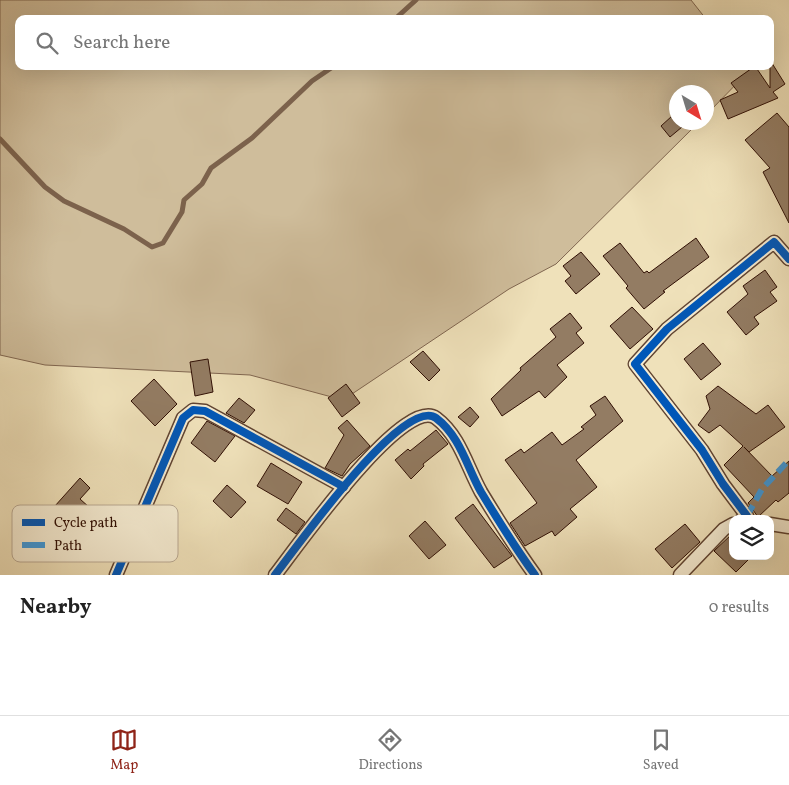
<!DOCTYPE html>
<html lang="en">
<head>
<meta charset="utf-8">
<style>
  body { margin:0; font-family:Vollkorn,serif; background:#f2f2f2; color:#222 }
  .controls { position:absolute; right:15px; bottom:15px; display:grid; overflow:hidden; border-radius:10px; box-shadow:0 5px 20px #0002 }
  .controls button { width:45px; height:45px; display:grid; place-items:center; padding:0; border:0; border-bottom:1px solid #e0e0e0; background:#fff; color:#222; font:25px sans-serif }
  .compass { position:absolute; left:669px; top:85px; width:45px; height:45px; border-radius:50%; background:#fff; box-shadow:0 5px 20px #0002; rotate:142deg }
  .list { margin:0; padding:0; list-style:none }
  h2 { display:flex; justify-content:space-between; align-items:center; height:65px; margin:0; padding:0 20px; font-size:21px }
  h2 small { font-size:16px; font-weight:400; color:#767676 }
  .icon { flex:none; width:28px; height:28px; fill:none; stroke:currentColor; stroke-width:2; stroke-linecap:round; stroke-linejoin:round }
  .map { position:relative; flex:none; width:789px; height:575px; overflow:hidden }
  .search { position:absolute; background:#fff; box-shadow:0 5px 20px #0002; left:15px; right:15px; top:15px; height:55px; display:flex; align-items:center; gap:12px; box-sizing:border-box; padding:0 18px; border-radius:10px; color:#767676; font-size:19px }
  .sheet { height:140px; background:#fff }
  nav { display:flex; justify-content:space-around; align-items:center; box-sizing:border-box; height:70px; border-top:1px solid #e0e0e0; background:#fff; font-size:14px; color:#767676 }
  nav a { display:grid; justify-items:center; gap:2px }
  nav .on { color:#8f2418 }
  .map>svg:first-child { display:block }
  .green { fill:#cfbd9b; stroke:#806650 }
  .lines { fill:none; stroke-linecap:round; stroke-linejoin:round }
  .stream { stroke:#7c624c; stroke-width:5 }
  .building { fill:#937c63; stroke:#300f04 }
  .minor-casing { stroke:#604432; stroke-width:15 }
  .minor { stroke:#f5ecd2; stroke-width:12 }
  .quiet { stroke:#3e9add; stroke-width:6; stroke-dasharray:12 6; stroke-linecap:butt }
  .cycleway-casing { stroke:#f5ecd2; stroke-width:11 }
  .cycleway { stroke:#0057b8; stroke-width:8 }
  .key { fill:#f5ecd2; stroke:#baaa94; stroke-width:1 }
  .key-label { font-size:14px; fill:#300f04 }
</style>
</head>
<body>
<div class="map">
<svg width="789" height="575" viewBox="0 0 789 575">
  <rect width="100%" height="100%" fill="#efe1ba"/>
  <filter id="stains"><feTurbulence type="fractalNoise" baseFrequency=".004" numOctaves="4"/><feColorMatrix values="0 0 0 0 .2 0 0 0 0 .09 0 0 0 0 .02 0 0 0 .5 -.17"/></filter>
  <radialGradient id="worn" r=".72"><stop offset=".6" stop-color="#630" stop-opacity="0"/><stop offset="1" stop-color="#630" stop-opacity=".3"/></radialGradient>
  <!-- green -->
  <path class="green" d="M0,0H691L706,19H19V66H746L749,71L707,114L706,92H676V122L698,123L556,264L509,289L343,400L250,375L45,365L0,355Z"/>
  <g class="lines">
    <!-- stream -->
    <g class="stream">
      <path d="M395,19L416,0"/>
      <path d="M0,139L45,187L64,201L124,229L152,247L163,243L182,212L184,200L202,184L211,168L252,138L312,81L334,66"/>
    </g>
  </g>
  <!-- building -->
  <g class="building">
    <path d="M770,60L785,84L773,92L778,98L728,119L720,100L738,92L731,83L755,66L770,88Z"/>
    <path d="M777,113L789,127V223L763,172L770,168L745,140Z"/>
    <path d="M672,116L682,127L670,137L661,126Z"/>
    <path d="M696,238L709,257L663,291L665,292L644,309L626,288L628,286L603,256L620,243L644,273L647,271L649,273Z"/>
    <path d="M581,252L600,274L576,294L565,281L571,276L563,266Z"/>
    <path d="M765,270L777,287L770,292L777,301L754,317L759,324L746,335L727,312L748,294L743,286Z"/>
    <path d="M632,307L653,329L630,349L610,326Z"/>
    <path d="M570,313L582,328L576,333L584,343L557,365L567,377L545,398L539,391L502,416L491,399L521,370L520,368L556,337L550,329Z"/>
    <path d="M703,343L721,364L701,380L684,359Z"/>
    <path d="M423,351L440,370L429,381L410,362Z"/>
    <path d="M208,359L213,392L195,396L190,362Z"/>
    <path d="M154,379L177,404L155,426L131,401Z"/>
    <path d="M346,384L360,403L342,417L328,398Z"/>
    <path d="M718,386L756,414L768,405L785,427L749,452L744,447L772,476L789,461V493L778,502L776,500L758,517L748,503L754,497L724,465L743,446L720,425L709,433L698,425L710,409L706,396Z"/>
    <path d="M605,396L623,421L576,460L597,487L570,509L577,517L555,536L552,531L525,546L510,523L537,503L505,460L521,449L524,453L552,432L562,445L584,429L581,427L596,415L590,406Z"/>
    <path d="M239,398L255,410L244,423L226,413Z"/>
    <path d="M470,407L479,417L470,427L458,417Z"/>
    <path d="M347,420L370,446L350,464L342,476L325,468L344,435L338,428Z"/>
    <path d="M207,421L235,436L215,462L191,443Z"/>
    <path d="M436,430L448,444L423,464L424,466L411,479L395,460L408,449L410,451Z"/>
    <path d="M271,463L302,482L288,504L257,486Z"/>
    <path d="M80,478L90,488L80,499L99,516L89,528L95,534L83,549L46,516Z"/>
    <path d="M227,485L246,502L231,518L213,501Z"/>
    <path d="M473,504L512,556L494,568L455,518Z"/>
    <path d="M286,508L305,522L296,534L277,520Z"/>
    <path d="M425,521L446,545L429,559L409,536Z"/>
    <path d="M685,524L700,542L672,568L655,549Z"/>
    <path d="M733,533V556H752L736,572L714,551Z"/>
  </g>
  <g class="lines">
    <!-- minor casing -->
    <g class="minor-casing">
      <g id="minor">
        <path d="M742,519L747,516L723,484L702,450L635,364L667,329L774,242L789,259"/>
        <path d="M770,524L789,527"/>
        <path d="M116,575L183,418L193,410L205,411L344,487"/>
        <path d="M275,575C294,551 404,394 436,418C460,436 467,467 481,492C498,520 516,549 535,575"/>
        <path d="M680,575L724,529L733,524"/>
      </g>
    </g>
    <!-- minor -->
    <use href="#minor" class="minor"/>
    <!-- quiet -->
    <path class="quiet" d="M747,516L762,489L789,460"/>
    <!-- cycleway casing -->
    <g class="cycleway-casing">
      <g id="cycleway">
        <path d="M742,519L747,516L723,484L702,450L635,364L667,329L774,242L789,259"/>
        <path d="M116,575L183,418L193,410L205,411L344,487"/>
        <path d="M275,575C294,551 404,394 436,418C460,436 467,467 481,492C498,520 516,549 535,575"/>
      </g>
    </g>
    <!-- cycleway -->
    <use href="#cycleway" class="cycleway"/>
  </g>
  <!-- legend -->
  <rect x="12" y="505" width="166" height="57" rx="8" class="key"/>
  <rect x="22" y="519" width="23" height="7" fill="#0057b8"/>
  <rect x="22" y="542" width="23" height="6" fill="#3e9add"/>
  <g class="key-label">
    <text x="54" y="527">Cycle path</text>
    <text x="54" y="550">Path</text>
  </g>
  <rect width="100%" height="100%" filter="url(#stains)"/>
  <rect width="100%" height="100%" fill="url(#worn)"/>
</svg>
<div class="controls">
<button><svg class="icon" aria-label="layers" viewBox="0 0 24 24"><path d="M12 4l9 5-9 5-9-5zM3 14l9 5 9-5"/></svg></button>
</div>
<svg class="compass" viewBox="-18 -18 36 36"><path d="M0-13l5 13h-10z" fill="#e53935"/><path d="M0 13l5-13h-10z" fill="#767676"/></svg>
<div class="search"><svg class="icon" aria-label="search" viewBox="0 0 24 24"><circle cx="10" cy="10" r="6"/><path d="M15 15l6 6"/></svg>Search here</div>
</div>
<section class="sheet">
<h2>Nearby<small>0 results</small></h2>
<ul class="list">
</ul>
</section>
<nav>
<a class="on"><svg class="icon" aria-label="map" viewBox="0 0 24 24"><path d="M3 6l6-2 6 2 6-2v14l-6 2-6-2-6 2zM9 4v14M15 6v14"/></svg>Map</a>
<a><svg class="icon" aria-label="directions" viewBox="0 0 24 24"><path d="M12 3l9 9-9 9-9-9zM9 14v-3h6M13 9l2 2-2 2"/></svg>Directions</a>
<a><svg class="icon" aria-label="saved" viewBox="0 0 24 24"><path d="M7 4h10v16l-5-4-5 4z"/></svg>Saved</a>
</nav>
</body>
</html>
